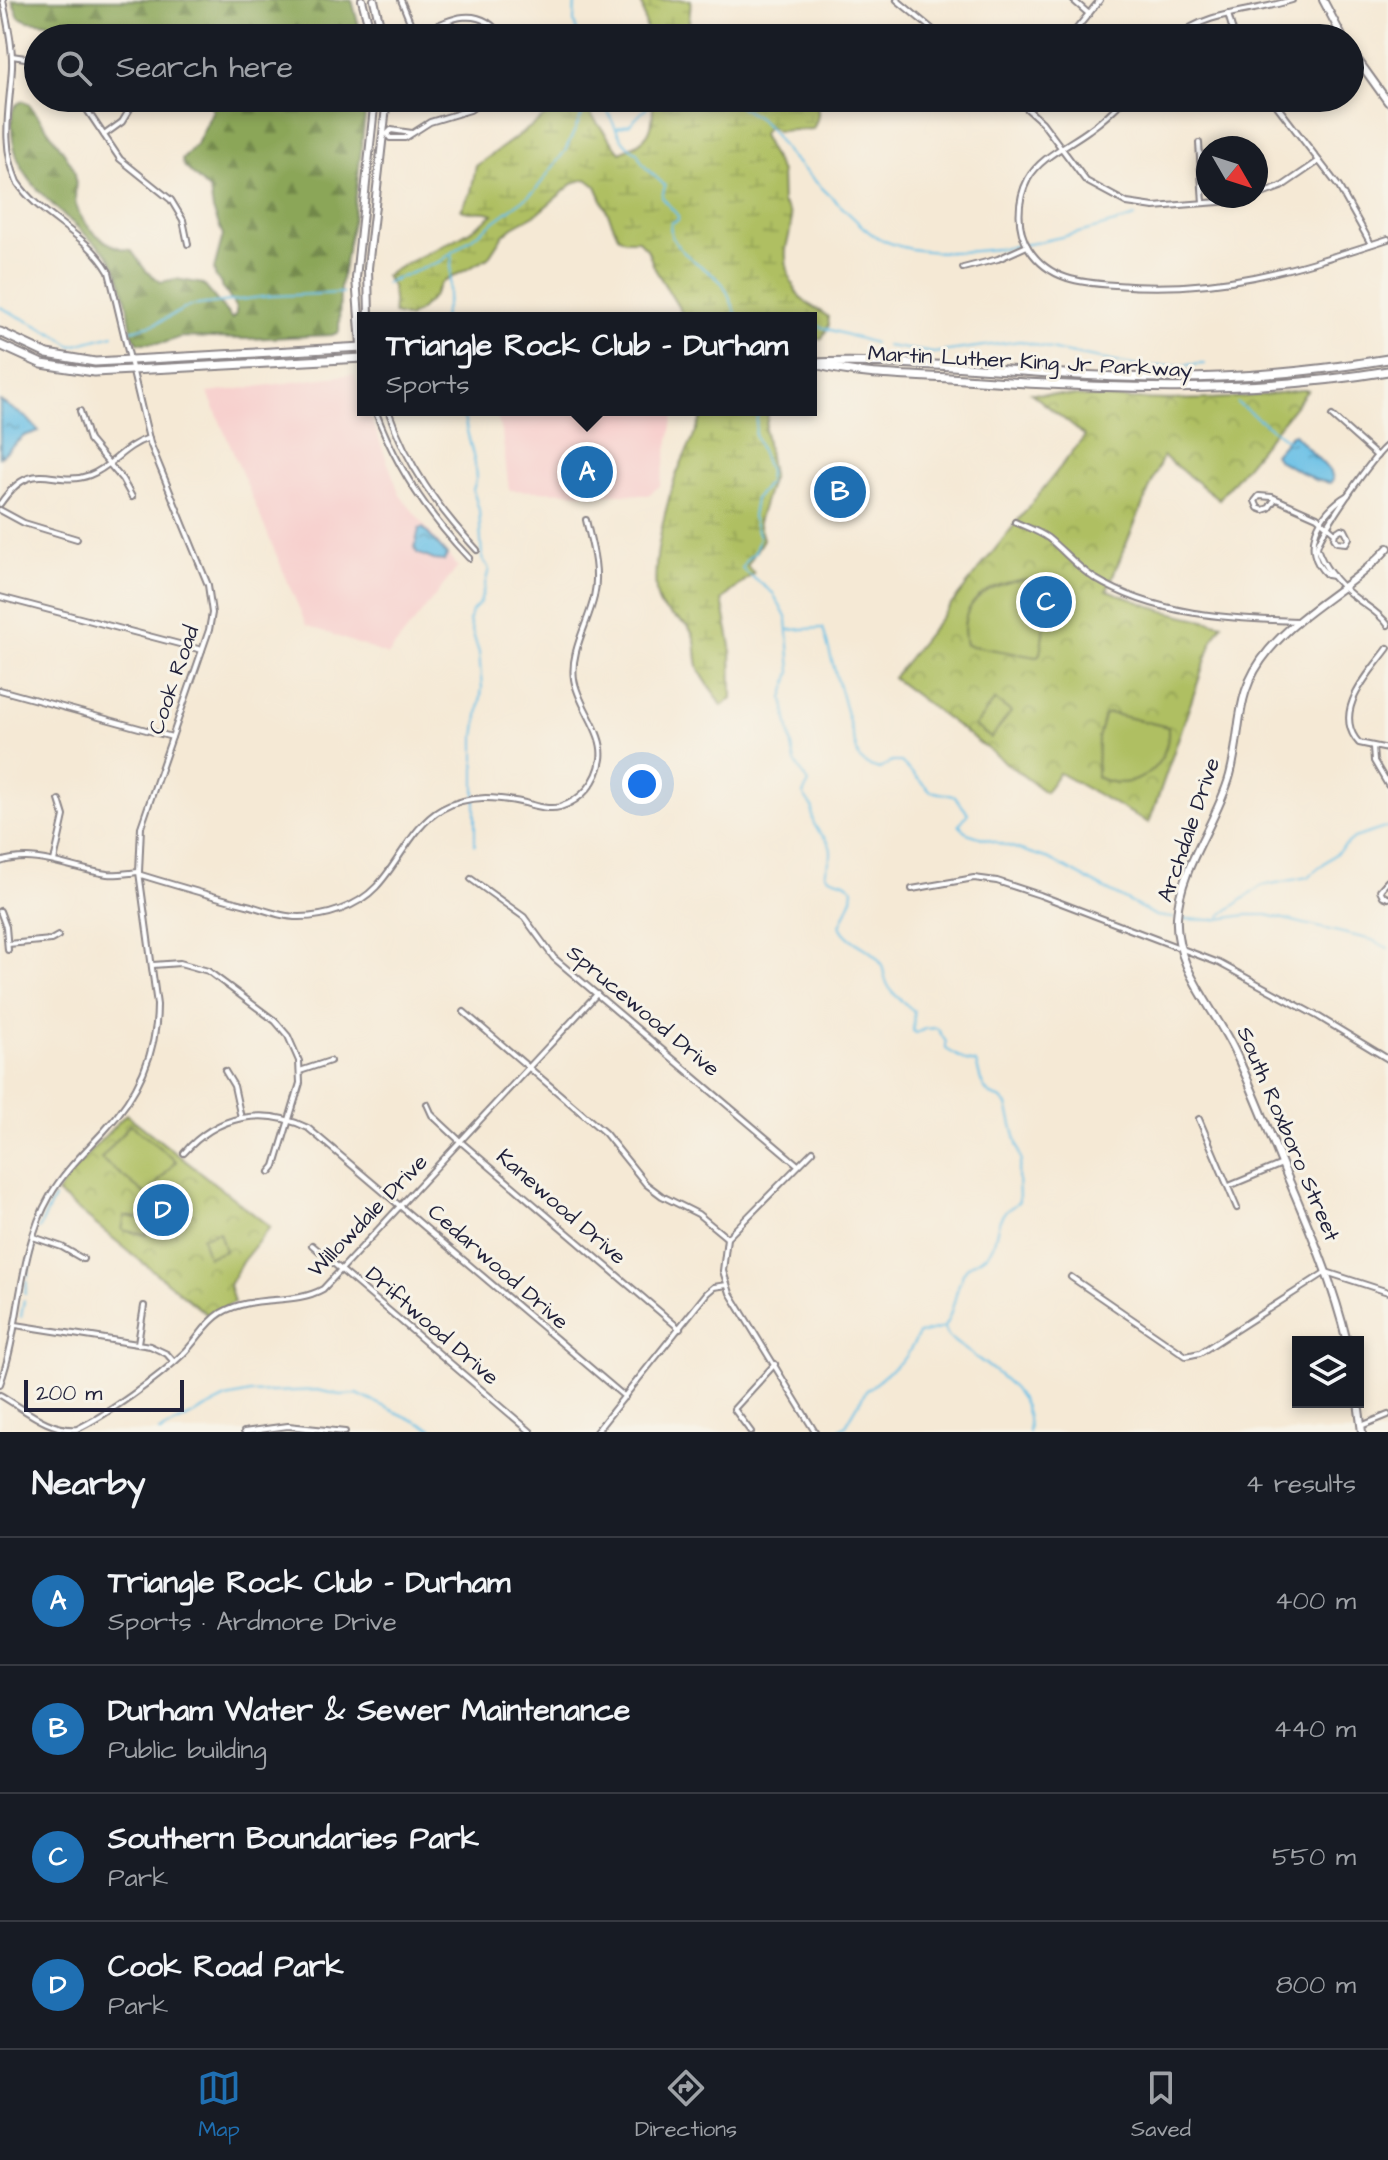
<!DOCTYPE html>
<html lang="en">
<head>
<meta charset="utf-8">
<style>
  body { margin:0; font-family:"Architects Daughter",sans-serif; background:#20242c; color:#f1f3f6 }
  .controls { position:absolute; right:24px; bottom:24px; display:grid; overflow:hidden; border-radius:0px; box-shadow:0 4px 12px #0003 }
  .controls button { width:72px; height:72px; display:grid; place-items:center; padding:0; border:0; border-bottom:2px solid #363941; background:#171b24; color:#f1f3f6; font:40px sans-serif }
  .compass { position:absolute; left:1196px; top:136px; width:72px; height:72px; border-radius:50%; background:#171b24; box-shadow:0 4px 12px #0003; rotate:129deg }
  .scale { position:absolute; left:24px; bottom:20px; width:160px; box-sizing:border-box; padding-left:8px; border:4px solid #22223b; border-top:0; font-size:22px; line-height:28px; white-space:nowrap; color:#22223b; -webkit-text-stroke:6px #f7f3e8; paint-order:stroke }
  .you { position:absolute; left:642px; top:784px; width:28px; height:28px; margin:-20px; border:6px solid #fff; border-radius:50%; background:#1a73e8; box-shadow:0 0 0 12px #1a73e833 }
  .badge { display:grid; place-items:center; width:52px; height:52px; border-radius:50%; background:#1f6fb2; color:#fff; font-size:26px; font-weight:700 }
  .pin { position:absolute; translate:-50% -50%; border:4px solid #fff; box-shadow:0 2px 8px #0006 }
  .popup { position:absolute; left:357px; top:312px; width:460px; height:104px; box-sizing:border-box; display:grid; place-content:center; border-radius:0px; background:#171b24; filter:drop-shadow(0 2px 6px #0005); font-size:26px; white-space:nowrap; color:#9ea1a6 }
  .popup b { font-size:30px; color:#f1f3f6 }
  .popup::after { content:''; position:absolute; left:50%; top:100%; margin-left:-16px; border:16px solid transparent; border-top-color:#171b24 }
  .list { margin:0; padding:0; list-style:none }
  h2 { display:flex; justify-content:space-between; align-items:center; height:104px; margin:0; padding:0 32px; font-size:34px }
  h2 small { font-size:26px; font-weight:400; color:#9ea1a6 }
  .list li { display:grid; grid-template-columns:52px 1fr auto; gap:24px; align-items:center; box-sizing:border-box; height:128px; padding:0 32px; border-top:2px solid #363941 }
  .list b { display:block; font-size:30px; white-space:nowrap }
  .list p { margin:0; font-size:26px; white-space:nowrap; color:#9ea1a6 }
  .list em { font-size:26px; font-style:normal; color:#9ea1a6 }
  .icon { flex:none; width:44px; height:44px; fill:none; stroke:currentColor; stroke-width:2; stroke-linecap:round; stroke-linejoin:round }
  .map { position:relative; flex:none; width:1388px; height:1432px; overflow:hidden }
  .search { position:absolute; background:#171b24; box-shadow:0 4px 12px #0003; left:24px; right:24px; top:24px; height:88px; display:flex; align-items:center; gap:20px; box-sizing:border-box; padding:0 28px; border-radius:44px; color:#9ea1a6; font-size:30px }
  .sheet { height:616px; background:#171b24 }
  nav { display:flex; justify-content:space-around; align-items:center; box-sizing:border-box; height:112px; border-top:2px solid #363941; background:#171b24; font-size:22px; color:#9ea1a6 }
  nav a { display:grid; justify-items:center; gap:4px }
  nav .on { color:#1f6fb2 }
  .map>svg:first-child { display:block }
  .built { fill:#f7d0ce }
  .forest { fill:url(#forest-firs); stroke:#56644a; stroke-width:2 }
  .wetland { fill:url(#wetland-marsh); stroke:#68704e; stroke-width:2 }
  .park { fill:url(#park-crowns); stroke:#68704e; stroke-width:2 }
  .pitch { fill:#afbf62; stroke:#68704e; stroke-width:2 }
  .water { fill:url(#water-ripples); stroke:#467190; stroke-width:2 }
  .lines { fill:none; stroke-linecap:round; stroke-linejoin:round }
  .stream { stroke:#69c0e6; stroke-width:2 }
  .street-casing { stroke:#8c8688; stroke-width:8 }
  .secondary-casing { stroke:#8c8688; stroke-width:10 }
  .primary-casing { stroke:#8c8688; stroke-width:11 }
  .street { stroke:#fff; stroke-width:4 }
  .secondary { stroke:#fff; stroke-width:6 }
  .primary { stroke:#fff; stroke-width:7 }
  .labels { text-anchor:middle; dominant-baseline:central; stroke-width:6; stroke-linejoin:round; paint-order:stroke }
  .street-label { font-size:22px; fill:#22223b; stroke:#f7f3e8 }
</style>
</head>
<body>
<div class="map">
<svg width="1388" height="1432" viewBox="0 0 1388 1432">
  <defs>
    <pattern id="forest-firs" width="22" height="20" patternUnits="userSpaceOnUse" patternTransform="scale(2)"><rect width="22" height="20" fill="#8ba658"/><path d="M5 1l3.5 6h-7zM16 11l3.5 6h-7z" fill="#71874a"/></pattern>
    <pattern id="wetland-marsh" width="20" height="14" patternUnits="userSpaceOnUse" patternTransform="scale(2)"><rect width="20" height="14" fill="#afbf62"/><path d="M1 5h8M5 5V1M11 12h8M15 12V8" fill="none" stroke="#96a456"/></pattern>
    <pattern id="park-crowns" width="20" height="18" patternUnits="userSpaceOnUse" patternTransform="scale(2)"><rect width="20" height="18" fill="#afbf62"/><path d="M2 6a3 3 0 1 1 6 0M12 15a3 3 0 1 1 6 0" fill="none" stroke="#96a456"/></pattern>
    <pattern id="water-ripples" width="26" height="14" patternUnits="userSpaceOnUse" patternTransform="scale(2)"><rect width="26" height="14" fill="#69c0e6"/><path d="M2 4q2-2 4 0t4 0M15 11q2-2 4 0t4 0" fill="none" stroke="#569cbc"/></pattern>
  </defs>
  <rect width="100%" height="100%" fill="#f7f3e8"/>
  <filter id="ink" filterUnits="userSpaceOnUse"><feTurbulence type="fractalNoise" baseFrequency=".0125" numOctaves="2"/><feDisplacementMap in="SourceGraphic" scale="16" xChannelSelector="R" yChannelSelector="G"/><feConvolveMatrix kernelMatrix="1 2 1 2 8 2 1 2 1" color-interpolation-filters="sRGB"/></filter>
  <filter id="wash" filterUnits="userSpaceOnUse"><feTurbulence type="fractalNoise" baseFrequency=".006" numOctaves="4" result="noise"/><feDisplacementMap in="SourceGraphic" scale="32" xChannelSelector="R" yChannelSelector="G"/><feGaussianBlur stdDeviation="1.8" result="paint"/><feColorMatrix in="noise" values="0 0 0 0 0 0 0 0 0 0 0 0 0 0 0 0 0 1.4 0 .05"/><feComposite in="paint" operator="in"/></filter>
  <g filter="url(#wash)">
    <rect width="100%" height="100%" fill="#f5e9d5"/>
    <!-- built -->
    <g class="built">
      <path d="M354,374L363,397V410H368L400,495L458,567L388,655L306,625L208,393Z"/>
      <path d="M495,410H675L660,486L648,495L509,490L502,433Z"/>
    </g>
    <!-- forest -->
    <g class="forest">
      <path d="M12,0H352L362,38H75L47,23L28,21L19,17Z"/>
      <path d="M195,98H367L353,220L340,287L339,332L332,335L246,339L181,337L164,343H139L133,336C128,311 125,282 111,259C106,251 97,244 89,238C55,205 11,178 12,126C12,114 10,106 23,101L30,105C44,125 61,146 73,167C79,178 73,193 76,205C82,227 109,249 131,250L146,271L161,282L176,279L203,284L232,319L236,314V308L215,275L214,269L223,235L213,210L210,191L184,166L182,160L198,142L213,110L210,105L200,103Z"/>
    </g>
    <!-- wetland -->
    <g class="wetland">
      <path d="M641,0H691L689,22L696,38H648Z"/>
      <path d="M561,98H578L620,152C652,139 653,131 653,98H814C820,110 819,117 813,129L777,131L768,126L762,135L781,172L782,203C796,216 791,227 787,244C783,260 790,285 801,298C808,306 820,310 828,317L829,325L822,338L811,340V318H685L655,269L647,249L638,240H625L618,236L596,186L587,179L575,182L538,213L513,227L503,235L488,258L441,283L433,297L419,311L408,318L394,314L392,286L385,276C420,253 461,242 493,214C482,209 472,214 461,210L471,192L476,166L543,118Z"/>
      <path d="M704,410H769L765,430L772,477L758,522L763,539L747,566L754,573L722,600L731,646L732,698L722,706C716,694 704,681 699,669C694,656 699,640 689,628C681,619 667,616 660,605C646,580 668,492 680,466C688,448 698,430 704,410Z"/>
    </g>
    <!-- park -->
    <g class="park">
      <path d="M1300,390H1308L1219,499L1163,456L1107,590L1164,611L1222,624L1213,639L1149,823L1059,773L1045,792L893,678L1085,436L1031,393C1124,400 1208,405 1300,390Z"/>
      <path d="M126,1114L270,1227L242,1262L229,1285L234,1302L210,1317L57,1193L84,1158Z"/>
    </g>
    <!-- pitch -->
    <g class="pitch">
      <path d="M1028,579L1050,585L1040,654L1036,657L966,645C956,601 989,583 1028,579Z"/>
      <path d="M995,700L1011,712L991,738L975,726Z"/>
      <path d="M1109,713L1168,727C1171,766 1134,796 1097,777L1098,738L1104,715Z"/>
      <path d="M130,1124L176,1161L147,1195L101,1159Z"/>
      <path d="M125,1216L149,1220L147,1235L122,1230Z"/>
      <path d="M219,1232L225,1251L208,1257L202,1237Z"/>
    </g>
    <!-- water -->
    <g class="water">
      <path d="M0,401L27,418L39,431L24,436L0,457Z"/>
      <path d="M1294,434L1331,472L1333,479L1330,483L1315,480L1278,460L1274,454L1291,435Z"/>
      <path d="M423,528L447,555L444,561L434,560L417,553L415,547L419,529Z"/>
    </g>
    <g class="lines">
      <!-- stream -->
      <g class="stream">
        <path d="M575,0L574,21L579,38"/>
        <path d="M600,98C613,115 616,143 637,152C645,172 652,172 665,186L662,197L678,216V220L671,223C665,250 708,267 722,283C729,292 733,308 738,318"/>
        <path d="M726,98C738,106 751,113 762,121C775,132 781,148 793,159C815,182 840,205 863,227C919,279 1070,237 1135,217"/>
        <path d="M617,128L630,124L657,98"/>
        <path d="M386,283L441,261L535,191L565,151L590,98"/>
        <path d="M0,307L58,336L72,346L113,335"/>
        <path d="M443,318L449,295L452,254"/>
        <path d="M811,324L874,343"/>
        <path d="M131,330L155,324L190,306L270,296L343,293"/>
        <path d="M886,346L934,353L1020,341L1059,351L1142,367L1205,364"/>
        <path d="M1237,403L1287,440"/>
        <path d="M462,410L475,464L476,480L473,490L479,510L482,557L489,569L480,603L472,611L469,621L479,653L482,688L475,737V845"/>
        <path d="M758,410L755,435L769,471L768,483L755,499L752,517L759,537L755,552L746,560L742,569L773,593L787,619L791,672L783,698L795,762L809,783L803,794L813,809C808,833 832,835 831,853C831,860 826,867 825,874C834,882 843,877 853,889L852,898L840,926C849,944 866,944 878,959C885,967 883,975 887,983C891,994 906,1004 914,1011L913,1031L916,1033L925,1029L937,1028L946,1042V1049L966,1061L976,1063C981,1078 981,1095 1000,1098L1007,1105L1021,1160L1018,1174L1019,1201C1015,1206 1008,1208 1004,1213C994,1224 999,1243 987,1254C979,1262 968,1262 963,1274C954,1292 955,1311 944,1327"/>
        <path d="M788,630L823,628L859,758L867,765L879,769L892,762H901L930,791L954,796L968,813L959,825L967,833L1049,859L1156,916L1173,918"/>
        <path d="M1220,916L1261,886L1308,877L1354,838L1388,827"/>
        <path d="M1182,919L1212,920L1246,915H1267L1372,940L1388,948"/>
        <path d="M39,1229L54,1198"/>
        <path d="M32,1257L34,1247"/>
        <path d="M28,1276L30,1262"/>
        <path d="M25,1294L27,1281"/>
        <path d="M21,1317L24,1300"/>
        <path d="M944,1328C947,1338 957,1344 966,1350C992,1370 1034,1393 1028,1432"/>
        <path d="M159,1432L226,1398L251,1393L317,1390L341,1395L357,1394L439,1432"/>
        <path d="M836,1432L846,1425L866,1391L906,1357L919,1334L943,1328"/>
      </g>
    </g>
  </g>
  <g filter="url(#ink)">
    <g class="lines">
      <!-- street casing -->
      <g class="street-casing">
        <g id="street">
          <path d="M401,0L412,27L420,34"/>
          <path d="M897,0L943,38"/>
          <path d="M1073,0L1089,14"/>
          <path d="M1228,14L1235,38"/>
          <path d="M419,38L420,34C449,18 480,3 503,38"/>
          <path d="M1069,38L1100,0"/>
          <path d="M1175,38C1209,10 1252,13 1292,0"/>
          <path d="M12,56L38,60"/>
          <path d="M79,98L120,159L171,200L183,220L188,244"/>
          <path d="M1015,98L1042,122L1086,181L1127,203L1154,207L1245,200L1281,187L1319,161"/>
          <path d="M1125,98C1114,110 1102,121 1089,130C1069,145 1040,157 1028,179C1017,200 1016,229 1029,249C1049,280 1081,283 1115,285C1216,294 1293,270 1388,239"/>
          <path d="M1271,98L1339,187L1371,244"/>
          <path d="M388,133L391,130L412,133"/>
          <path d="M387,134L390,138H405L430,122L470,110L487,98"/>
          <path d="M104,135L122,122L133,104"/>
          <path d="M1199,143L1203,203"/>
          <path d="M963,268L998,259L1027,246"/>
          <path d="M375,410C396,467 427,514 469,558"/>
          <path d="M388,410C407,465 438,508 477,550"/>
          <path d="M80,411L89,440L122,479L132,497"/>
          <path d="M1332,416L1377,456"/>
          <path d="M1388,445C1375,453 1318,535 1317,548C1323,566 1337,583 1352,595C1364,605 1379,612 1388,625"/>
          <path d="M1275,499L1269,508L1263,510L1258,508L1255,501L1259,496L1272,497L1317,517L1335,533L1334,538L1337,542L1346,543L1349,538L1345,530L1341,529L1335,533"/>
          <path d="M0,504C34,454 53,489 90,475C112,467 123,446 149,438"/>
          <path d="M0,510L24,523L77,539"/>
          <path d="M1015,522C1026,527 1038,531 1048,538C1064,551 1077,567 1094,578C1155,615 1228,619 1297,621"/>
          <path d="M1333,576L1327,575C1299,549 1319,511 1348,495"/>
          <path d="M0,597L202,650"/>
          <path d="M1388,648C1369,674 1331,712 1359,743L1388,749"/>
          <path d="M0,690L172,737"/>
          <path d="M1373,747L1374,761L1388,785"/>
          <path d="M54,861L64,816L59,800"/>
          <path d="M0,862C37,850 70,869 107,874C117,875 128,873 139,872"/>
          <path d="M141,875C177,886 214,897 251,906C267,911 283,917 299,917C326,917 357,907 376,887C399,863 412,826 442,809C469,794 496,797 525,803C536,806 549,810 560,807C582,800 598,781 601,759C605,733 578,706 574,679C570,651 588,624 594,597C600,571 592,545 586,520"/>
          <path d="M471,879L524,917L554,958L798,1165"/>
          <path d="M1388,881L1380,890L1383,896L1388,898"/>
          <path d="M912,889L974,878L997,881L1040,895L1219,963L1319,1017L1388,1059"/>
          <path d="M0,911L6,927L8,950"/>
          <path d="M8,944L51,940L58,936"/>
          <path d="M153,965L180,963L208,971L275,1021L288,1036L299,1061L300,1083L275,1166L270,1172"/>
          <path d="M464,1012L605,1133L646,1184L662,1196L698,1214L727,1238"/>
          <path d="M225,1071L234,1086L241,1118"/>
          <path d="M300,1071L330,1061"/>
          <path d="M427,1104L432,1115L461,1142L680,1329"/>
          <path d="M1199,1119L1237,1208"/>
          <path d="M813,1151L727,1238L723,1271L730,1293L815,1432"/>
          <path d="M184,1153C217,1115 264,1106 308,1128L625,1397"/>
          <path d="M1229,1186L1282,1164"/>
          <path d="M33,1237L62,1247L83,1259"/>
          <path d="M312,1245L531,1432"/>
          <path d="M1071,1277L1186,1356L1200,1353L1326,1272L1388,1292"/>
          <path d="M16,1325L150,1346L167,1354L174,1362"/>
          <path d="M138,1343L144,1306"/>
          <path d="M0,1384C22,1323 17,1253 50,1196C64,1171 85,1152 104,1131C137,1096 157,1053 157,1005L139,872L141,827L209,630L212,613L208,585L150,443L109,272C87,233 41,218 17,182C0,143 10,107 12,67C13,45 7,22 3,0"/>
          <path d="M0,1395C23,1408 50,1432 77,1429C107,1415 159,1377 183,1354C197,1341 205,1323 221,1313C252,1294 293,1306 323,1289L597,994"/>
          <path d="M1361,1426L1388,1415"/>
          <path d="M244,1432L288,1426L345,1432"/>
          <path d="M596,1432L707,1293L714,1287L727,1285"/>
          <path d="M751,1432L734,1409L775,1364"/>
        </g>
      </g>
      <!-- secondary casing -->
      <g class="secondary-casing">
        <g id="secondary">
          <path d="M362,0L372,38"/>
          <path d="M374,0L383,38"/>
          <path d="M1323,0L1343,38"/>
          <path d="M1350,49L1388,102"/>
          <path d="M369,318L368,268L387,98"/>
          <path d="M362,358L356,278L375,98"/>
          <path d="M1347,1342C1333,1283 1309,1227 1285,1171C1269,1132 1254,1092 1236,1054C1216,1009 1174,969 1177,917C1180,866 1217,823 1230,775C1243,726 1233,693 1269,650C1303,609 1353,587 1388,548"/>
          <path d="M1358,1402L1362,1432"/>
        </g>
      </g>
      <!-- primary casing -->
      <g class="primary-casing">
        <g id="primary">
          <path d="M0,332L47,354L95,362L363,347"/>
          <path d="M0,345L42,364L94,372L363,358"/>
          <path d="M811,363C914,359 1018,373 1121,377C1210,381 1300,374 1388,359"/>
          <path d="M819,365C866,377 916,375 964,379C1106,389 1247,395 1388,371"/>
        </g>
      </g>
      <!-- street -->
      <use href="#street" class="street"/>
      <!-- secondary -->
      <use href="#secondary" class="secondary"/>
      <!-- primary -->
      <use href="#primary" class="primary"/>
    </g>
  </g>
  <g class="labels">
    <!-- street labels -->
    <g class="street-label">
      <text transform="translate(1030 362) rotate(3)">Martin Luther King Jr Parkway</text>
      <text transform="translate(174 680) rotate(-71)">Cook Road</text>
      <text transform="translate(1189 830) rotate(-71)">Archdale Drive</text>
      <text transform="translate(643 1011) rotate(40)">Sprucewood Drive</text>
      <text transform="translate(1288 1134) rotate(67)">South Roxboro Street</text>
      <text transform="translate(561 1207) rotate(41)">Kanewood Drive</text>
      <text transform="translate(368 1216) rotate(-46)">Willowdale Drive</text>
      <text transform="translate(498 1267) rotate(41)">Cedarwood Drive</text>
      <text transform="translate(432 1326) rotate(41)">Driftwood Drive</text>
    </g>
  </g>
</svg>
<div class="controls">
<button><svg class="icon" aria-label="layers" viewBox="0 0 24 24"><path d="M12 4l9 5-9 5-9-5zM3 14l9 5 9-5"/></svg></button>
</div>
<svg class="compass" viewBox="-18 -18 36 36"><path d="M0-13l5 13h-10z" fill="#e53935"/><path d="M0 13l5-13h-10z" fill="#9ea1a6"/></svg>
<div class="scale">200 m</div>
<div class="you"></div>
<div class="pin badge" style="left:587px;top:472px">A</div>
<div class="popup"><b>Triangle Rock Club - Durham</b>Sports</div>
<div class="pin badge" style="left:840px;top:492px">B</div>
<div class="pin badge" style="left:1046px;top:602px">C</div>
<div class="pin badge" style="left:163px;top:1210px">D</div>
<div class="search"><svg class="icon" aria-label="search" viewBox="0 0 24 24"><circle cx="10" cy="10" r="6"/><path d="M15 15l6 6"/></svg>Search here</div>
</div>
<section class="sheet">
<h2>Nearby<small>4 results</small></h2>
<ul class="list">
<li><span class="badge">A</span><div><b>Triangle Rock Club - Durham</b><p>Sports · Ardmore Drive</p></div><em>400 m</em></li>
<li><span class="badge">B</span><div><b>Durham Water &amp; Sewer Maintenance</b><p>Public building</p></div><em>440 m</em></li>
<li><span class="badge">C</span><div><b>Southern Boundaries Park</b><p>Park</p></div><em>550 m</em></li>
<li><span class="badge">D</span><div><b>Cook Road Park</b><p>Park</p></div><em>800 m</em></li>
</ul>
</section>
<nav>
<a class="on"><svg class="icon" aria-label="map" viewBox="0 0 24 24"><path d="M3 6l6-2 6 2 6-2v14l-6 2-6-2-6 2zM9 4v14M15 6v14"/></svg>Map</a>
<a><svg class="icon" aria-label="directions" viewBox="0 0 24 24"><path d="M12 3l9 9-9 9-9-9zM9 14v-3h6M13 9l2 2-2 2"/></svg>Directions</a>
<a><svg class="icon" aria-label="saved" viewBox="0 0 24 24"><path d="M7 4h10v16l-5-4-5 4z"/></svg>Saved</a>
</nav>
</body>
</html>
